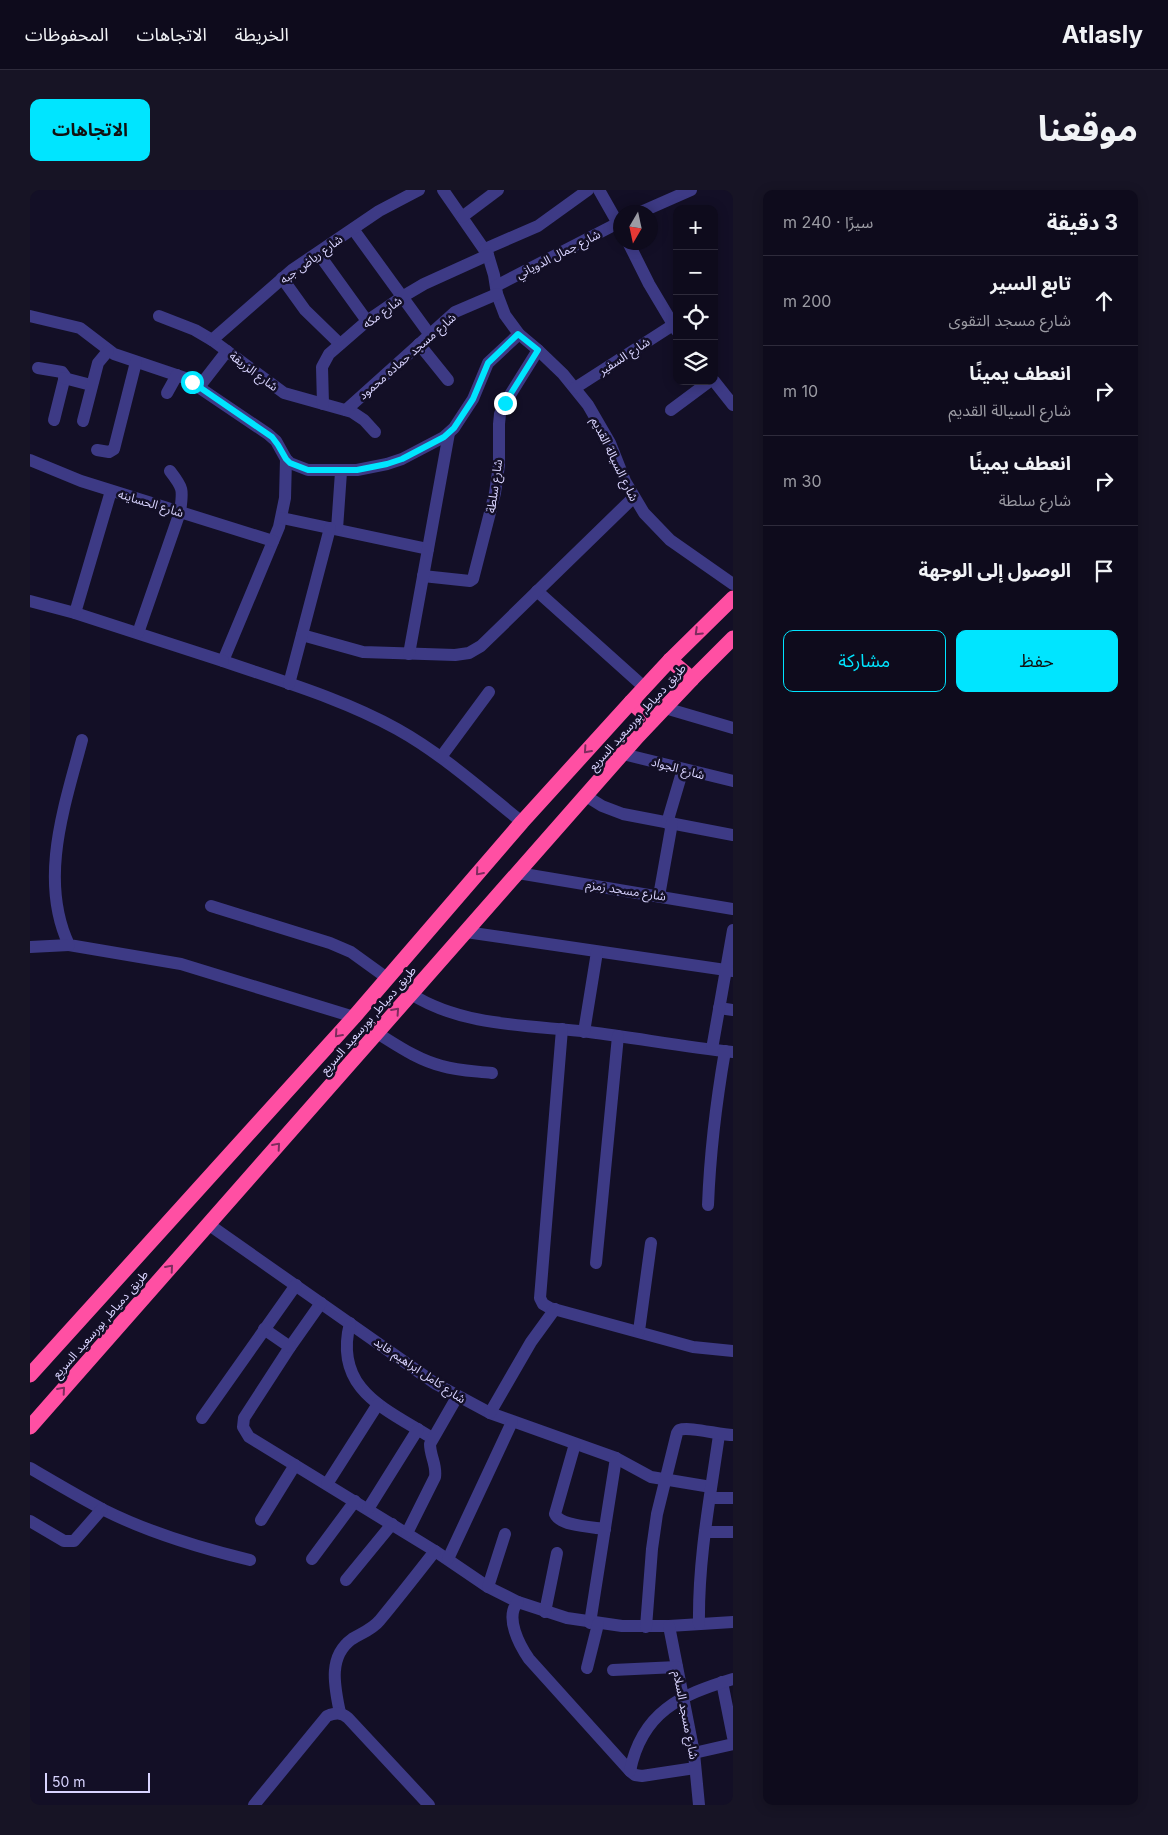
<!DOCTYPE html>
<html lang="ar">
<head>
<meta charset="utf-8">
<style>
  body { margin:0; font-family:Inter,"Noto Sans Arabic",sans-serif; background:#171425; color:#f1f3f6; direction:rtl }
  .controls { position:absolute; right:15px; top:15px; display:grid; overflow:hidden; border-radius:10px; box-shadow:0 2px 12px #0003 }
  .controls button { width:45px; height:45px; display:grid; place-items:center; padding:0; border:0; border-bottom:1px solid #2e2b3b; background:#0e0b1c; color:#f1f3f6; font:25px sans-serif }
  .compass { position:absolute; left:583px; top:15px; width:45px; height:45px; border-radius:50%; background:#0e0b1c; box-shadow:0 2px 12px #0003; rotate:189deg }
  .scale { position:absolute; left:15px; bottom:12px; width:105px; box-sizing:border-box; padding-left:5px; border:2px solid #d9d4ff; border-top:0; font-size:14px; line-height:18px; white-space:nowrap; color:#d9d4ff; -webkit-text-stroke:4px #130f26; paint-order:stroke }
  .stop { position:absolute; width:15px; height:15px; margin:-11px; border:4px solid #00e5ff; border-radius:50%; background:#fff }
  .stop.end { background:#00e5ff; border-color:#fff; box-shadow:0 1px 5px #0008 }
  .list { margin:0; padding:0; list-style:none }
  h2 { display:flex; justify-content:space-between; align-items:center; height:65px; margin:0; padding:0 20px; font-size:21px }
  h2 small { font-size:16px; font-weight:400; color:#9b9ba3 }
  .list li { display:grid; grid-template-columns:32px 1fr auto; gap:15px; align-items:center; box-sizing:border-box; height:90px; padding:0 20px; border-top:1px solid #2e2b3b }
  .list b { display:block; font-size:19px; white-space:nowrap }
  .list p { margin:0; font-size:16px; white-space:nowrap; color:#9b9ba3 }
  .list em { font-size:16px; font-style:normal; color:#9b9ba3 }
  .actions { display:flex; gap:10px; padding:15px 20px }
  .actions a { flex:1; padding:11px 0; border:1px solid #00e5ff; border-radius:10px; text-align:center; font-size:18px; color:#00e5ff }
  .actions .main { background:#00e5ff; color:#111 }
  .icon { flex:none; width:28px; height:28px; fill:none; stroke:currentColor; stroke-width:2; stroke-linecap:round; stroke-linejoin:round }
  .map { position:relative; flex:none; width:703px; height:1615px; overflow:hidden; direction:ltr; border-radius:10px }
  header { display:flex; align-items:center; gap:30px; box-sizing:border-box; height:70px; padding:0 25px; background:#0e0b1c; border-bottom:1px solid #2e2b3b }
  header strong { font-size:24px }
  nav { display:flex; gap:28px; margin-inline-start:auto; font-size:18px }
  .intro { display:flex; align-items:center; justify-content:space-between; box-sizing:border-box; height:120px; padding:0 30px }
  h1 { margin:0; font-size:35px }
  .button { padding:12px 22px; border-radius:10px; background:#00e5ff; color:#111; font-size:18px; font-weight:700 }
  main { display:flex; gap:30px; padding:0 30px }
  aside { flex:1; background:#0e0b1c; border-radius:10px; box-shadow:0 2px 12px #0003 }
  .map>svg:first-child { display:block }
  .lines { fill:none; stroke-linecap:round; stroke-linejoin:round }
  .street { stroke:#3d3a85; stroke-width:12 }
  .highway { stroke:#ff4fa3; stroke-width:15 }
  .oneway { stroke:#7d2c5e }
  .route { stroke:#00e5ff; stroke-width:6 }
  .labels { text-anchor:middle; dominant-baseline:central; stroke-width:5; stroke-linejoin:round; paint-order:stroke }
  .street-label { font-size:12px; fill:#d9d4ff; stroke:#130f26 }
</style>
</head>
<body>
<header>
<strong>Atlasly</strong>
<nav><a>الخريطة</a><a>الاتجاهات</a><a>المحفوظات</a></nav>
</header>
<div class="intro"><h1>موقعنا</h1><a class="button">الاتجاهات</a></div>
<main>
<aside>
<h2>3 دقيقة<small>سيرًا · 240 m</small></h2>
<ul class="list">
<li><svg class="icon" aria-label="ahead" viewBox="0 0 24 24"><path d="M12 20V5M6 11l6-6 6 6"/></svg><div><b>تابع السير</b><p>شارع مسجد التقوى</p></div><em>200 m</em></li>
<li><svg class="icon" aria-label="right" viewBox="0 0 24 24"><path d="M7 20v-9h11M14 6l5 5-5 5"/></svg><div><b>انعطف يمينًا</b><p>شارع السيالة القديم</p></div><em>10 m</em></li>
<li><svg class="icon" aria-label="right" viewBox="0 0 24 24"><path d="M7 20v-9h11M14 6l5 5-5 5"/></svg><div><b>انعطف يمينًا</b><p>شارع سلطة</p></div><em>30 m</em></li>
<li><svg class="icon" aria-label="arrive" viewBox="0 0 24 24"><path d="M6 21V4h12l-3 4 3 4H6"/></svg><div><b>الوصول إلى الوجهة</b></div></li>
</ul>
<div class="actions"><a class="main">حفظ</a><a>مشاركة</a></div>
</aside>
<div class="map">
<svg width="703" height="1615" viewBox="0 0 703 1615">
  <rect width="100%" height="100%" fill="#130f26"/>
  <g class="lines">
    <!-- street -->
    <g class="street">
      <path d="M413,0L458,65L464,85L467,104L475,125L489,144L508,160L533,184L558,215L580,253L595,291L614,323L640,350L703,394"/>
      <path d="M569,0L590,37"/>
      <path d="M611,22L661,0"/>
      <path d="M432,27L468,0"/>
      <path d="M323,39L400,145"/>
      <path d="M598,52L619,94L647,141"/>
      <path d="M455,59L508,36L558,0"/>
      <path d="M288,63L337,131"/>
      <path d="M252,88L275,120L310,154"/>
      <path d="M466,96L590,32"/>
      <path d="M0,126L50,138L84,164L155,188L238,244L246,251L256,269L260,273L278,280H327L357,274L372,269L414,247L424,238L443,209L458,173L489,144"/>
      <path d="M129,126L165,140L182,150L254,203L322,222L334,230L345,242"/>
      <path d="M182,150L262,80L349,21L389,0"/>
      <path d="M389,154L418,190"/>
      <path d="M8,178L32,182L35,186L24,230"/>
      <path d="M34,188L61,195"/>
      <path d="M684,191L703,215"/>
      <path d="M169,197L197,161"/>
      <path d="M545,198L643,135"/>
      <path d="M137,203L147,185"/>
      <path d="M293,214L292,177L299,164L337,131L372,107L394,94L458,65"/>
      <path d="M316,220L425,122L467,104"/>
      <path d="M641,220L680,191"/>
      <path d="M53,231L68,173L78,161"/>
      <path d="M67,260L79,262L84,259L106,172"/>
      <path d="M256,269L255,308L249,337L193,471C251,491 313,509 367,539C412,564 452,600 492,632"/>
      <path d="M0,270L51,291L243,351"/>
      <path d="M252,328L398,359"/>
      <path d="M307,339L311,282"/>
      <path d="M393,386L440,391L443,389L465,303L469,275V234L470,224L475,213L508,160"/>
      <path d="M507,401L614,497"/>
      <path d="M0,411L45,423L193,471"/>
      <path d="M45,423L81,301"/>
      <path d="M108,443L150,322C153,300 154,299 140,281"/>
      <path d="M272,445L333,462L425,465L439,463L451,456L603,308"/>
      <path d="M379,464L419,243"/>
      <path d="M259,494L300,338"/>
      <path d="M635,518L703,538"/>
      <path d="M52,550C35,615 8,689 39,755L151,774L324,827"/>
      <path d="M593,564L703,591"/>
      <path d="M411,567L459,502"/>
      <path d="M556,606L572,616L593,624L703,645"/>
      <path d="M637,633L653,579"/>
      <path d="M488,683L703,719"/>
      <path d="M629,706L642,633"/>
      <path d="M181,716L300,753L321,762L357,788"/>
      <path d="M436,742L703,781"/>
      <path d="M0,757L39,755"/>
      <path d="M381,804C433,837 500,835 559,842C607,848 655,857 703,862"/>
      <path d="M689,818L703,820"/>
      <path d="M532,839L510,1108L513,1114L520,1118L663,1157L703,1161"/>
      <path d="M554,842L567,762"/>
      <path d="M347,843C368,856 388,870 412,876C428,881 445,881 462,883"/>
      <path d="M682,859L703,740"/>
      <path d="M678,1015C680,963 686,913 695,861"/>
      <path d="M178,1034L406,1194L460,1223L586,1268L621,1287L681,1297"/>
      <path d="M566,1073L588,846"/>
      <path d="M291,1113L260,1157L214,1228L213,1237L219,1247L405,1361L458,1397L488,1412L537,1428L592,1436H639L703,1432"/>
      <path d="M320,1133C303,1200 356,1219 402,1248"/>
      <path d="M234,1139L260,1157"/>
      <path d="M609,1141L621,1053"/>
      <path d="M460,1223L501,1152L525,1119"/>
      <path d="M172,1228L266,1095"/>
      <path d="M545,1254L525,1324C530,1336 562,1337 575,1339"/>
      <path d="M0,1278C24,1292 49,1307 74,1320C120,1343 170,1358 220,1370"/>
      <path d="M297,1294L348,1214"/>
      <path d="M680,1308H703"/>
      <path d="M338,1319L388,1239"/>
      <path d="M231,1330L265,1275"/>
      <path d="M0,1331L34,1351H44L72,1319"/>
      <path d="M675,1342H703"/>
      <path d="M377,1343L405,1287C407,1275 400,1266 400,1254L427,1207"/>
      <path d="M282,1369L325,1311"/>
      <path d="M418,1369L482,1232"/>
      <path d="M316,1390L362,1334"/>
      <path d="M458,1397L475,1344"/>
      <path d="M488,1412C474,1427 490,1456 499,1469L600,1581L605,1585L612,1586L665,1578"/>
      <path d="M515,1422L527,1363"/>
      <path d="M560,1433L586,1268"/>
      <path d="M669,1434C668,1370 680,1308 689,1245"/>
      <path d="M639,1436L664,1563L669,1615"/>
      <path d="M616,1437L622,1359L627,1324L647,1243L649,1240C659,1236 690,1245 703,1245"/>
      <path d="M557,1478L568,1434"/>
      <path d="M583,1480L647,1477"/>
      <path d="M692,1492L703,1547"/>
      <path d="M310,1523C305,1498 297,1467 322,1449C332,1443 343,1439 350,1430C369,1407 387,1384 405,1361"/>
      <path d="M664,1563L703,1554"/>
      <path d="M600,1581C612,1522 650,1505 703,1489"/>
      <path d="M224,1615L297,1526C305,1523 311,1522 318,1528L399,1615"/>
    </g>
    <!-- highway -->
    <g class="highway">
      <path d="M640,470L662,489"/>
      <path d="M601,512L622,531"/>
      <path d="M0,1185L324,827L492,632L601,512L640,470L703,408"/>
      <path d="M0,1237L608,546L662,489L703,448"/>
    </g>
  </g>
  <!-- one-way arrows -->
  <defs><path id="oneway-chevron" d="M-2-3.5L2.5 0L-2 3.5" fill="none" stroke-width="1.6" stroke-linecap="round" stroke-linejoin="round" transform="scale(1.25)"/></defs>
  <g class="oneway">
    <use href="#oneway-chevron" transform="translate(668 442) rotate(136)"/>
    <use href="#oneway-chevron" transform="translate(557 560) rotate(132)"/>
    <use href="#oneway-chevron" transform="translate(449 682) rotate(131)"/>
    <use href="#oneway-chevron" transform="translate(366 821) rotate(-48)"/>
    <use href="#oneway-chevron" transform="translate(308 844) rotate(132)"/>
    <use href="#oneway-chevron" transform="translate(247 956) rotate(-49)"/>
    <use href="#oneway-chevron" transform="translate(140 1078) rotate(-49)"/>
    <use href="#oneway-chevron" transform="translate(32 1200) rotate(-49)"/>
  </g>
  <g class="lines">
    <!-- route -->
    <path class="route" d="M162,192L242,247L248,255L256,269L260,273L278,280H327L357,274L372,269L414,247L424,238L443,209L458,173L488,144L508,160L475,213"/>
  </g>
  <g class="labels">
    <!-- street labels -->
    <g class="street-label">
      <text transform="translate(528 64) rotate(-27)">شارع جمال الدوياني</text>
      <text transform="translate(281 69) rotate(-36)">شارع رياض جبه</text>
      <text transform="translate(352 122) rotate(-36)">شارع مكه</text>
      <text transform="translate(377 166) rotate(-41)">شارع مسجد حماده محمود</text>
      <text transform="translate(594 166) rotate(-33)">شارع السفير</text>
      <text transform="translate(224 181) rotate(37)">شارع الزريقة</text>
      <text transform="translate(585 269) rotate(64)">شارع السيالة القديم</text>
      <text transform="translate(464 296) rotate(-82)">شارع سلطة</text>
      <text transform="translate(121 313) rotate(17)">شارع الحساينه</text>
      <text transform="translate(607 527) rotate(-48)">طريق دمياط, بورسعيد السريع</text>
      <text transform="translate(648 578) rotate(15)">شارع الجواد</text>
      <text transform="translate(596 700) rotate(9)">شارع مسجد زمزم</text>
      <text transform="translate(338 830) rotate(-49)">طريق دمياط, بورسعيد السريع</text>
      <text transform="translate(70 1134) rotate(-49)">طريق دمياط, بورسعيد السريع</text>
      <text transform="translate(390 1180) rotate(34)">شارع كامل ابراهيم فايد</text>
      <text transform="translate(656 1525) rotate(79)">شارع مسجد السلام</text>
    </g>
  </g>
</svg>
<div class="controls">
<button>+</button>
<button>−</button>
<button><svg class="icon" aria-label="locate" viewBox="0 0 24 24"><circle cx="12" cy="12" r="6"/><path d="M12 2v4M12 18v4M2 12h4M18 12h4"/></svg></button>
<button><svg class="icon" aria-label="layers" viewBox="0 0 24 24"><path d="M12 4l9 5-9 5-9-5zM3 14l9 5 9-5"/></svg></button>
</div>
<svg class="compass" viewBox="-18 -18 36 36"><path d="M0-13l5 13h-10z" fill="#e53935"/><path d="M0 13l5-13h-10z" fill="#9b9ba3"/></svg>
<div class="scale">50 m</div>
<div class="stop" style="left:162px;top:192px"></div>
<div class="stop end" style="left:475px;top:213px"></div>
</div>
</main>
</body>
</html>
